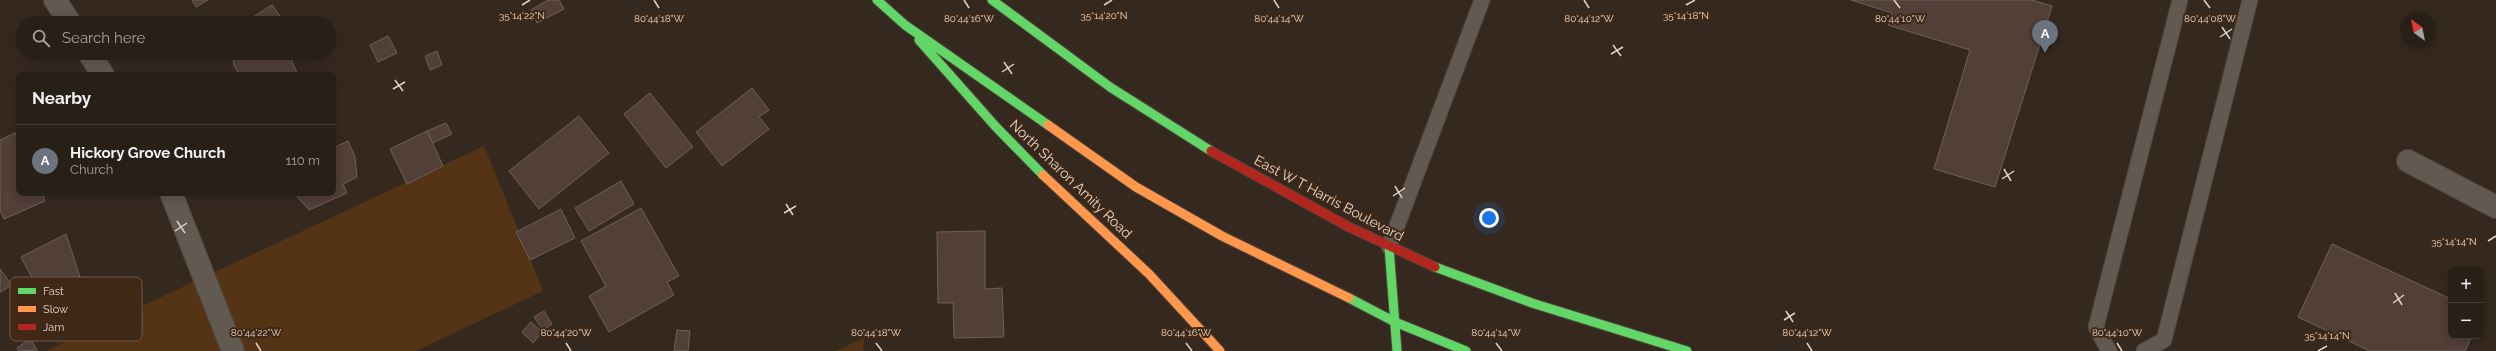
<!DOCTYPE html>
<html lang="en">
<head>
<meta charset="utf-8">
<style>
  body { margin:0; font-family:Raleway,sans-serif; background:#342c24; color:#f1f3f6 }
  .controls { position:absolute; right:12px; bottom:12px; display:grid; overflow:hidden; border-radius:8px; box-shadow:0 2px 10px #0003 }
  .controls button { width:36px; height:36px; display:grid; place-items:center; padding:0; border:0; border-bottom:1px solid #443d36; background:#281f17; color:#f1f3f6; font:20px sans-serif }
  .compass { position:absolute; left:2400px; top:12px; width:36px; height:36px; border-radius:50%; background:#281f17; box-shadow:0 2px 10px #0003; rotate:327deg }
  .you { position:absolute; left:1489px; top:218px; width:14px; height:14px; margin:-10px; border:3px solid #fff; border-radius:50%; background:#1a73e8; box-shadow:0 0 0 6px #1a73e833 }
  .badge { display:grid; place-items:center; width:26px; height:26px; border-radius:50%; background:#a5988d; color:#fff; font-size:13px; font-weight:700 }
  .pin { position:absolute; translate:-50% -33px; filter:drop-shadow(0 1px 2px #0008) }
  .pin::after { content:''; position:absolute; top:21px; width:14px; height:12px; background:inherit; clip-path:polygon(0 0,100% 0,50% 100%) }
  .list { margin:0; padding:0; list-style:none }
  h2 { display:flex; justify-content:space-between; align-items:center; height:52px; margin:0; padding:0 16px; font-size:17px }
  h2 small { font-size:13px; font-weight:400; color:#a5a2a1 }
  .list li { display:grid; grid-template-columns:26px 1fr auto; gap:12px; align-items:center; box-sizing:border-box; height:72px; padding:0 16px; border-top:1px solid #443d36 }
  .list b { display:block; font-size:15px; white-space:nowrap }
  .list p { margin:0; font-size:13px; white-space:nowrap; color:#a5a2a1 }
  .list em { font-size:13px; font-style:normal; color:#a5a2a1 }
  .icon { flex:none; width:22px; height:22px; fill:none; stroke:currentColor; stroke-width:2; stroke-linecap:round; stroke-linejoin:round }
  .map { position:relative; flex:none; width:2496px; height:351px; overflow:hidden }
  .search { position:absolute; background:#281f17; box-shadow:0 2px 10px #0003; left:16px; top:16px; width:320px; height:44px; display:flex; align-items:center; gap:10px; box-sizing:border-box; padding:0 14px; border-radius:22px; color:#a5a2a1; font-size:15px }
  .panel { position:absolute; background:#281f17; box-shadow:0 2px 10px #0003; left:16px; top:72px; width:320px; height:124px; border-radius:8px }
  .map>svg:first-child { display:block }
  .green { fill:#553315 }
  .building { fill:#513f38; stroke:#6e615b }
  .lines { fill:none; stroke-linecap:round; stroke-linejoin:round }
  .lane-casing { stroke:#4f443c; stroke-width:17 }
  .street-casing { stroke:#4f443c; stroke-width:24 }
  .fast-casing { stroke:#4f443c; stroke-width:11 }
  .slow-casing { stroke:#4f443c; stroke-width:11 }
  .jam-casing { stroke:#4f443c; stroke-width:11 }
  .lane { stroke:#625951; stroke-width:15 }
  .street { stroke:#625951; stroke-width:22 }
  .fast { stroke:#63d668; stroke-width:9 }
  .slow { stroke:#ff974d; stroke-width:9 }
  .jam { stroke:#b3261e; stroke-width:9 }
  .ticks { fill:none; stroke:#e2d3c8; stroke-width:1.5 }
  .labels { text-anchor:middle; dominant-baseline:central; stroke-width:4; stroke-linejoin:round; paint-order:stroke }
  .street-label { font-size:14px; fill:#e2d3c8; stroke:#3f2815 }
  .key { fill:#3f2815; stroke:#705b4b; stroke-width:1 }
  .key-label { font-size:11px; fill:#e2d3c8 }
  .ticks-label { font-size:10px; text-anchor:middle; fill:#e2d3c8; stroke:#3f2815; stroke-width:4; stroke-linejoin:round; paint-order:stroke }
</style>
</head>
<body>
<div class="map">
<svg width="2496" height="351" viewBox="0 0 2496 351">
  <rect width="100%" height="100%" fill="#35291f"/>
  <!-- green -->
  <g class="green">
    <path d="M484,146L543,291L416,351H46Z"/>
    <path d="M864,338L863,351H836Z"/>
  </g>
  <!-- building -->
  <g class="building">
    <path d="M192,0H208L196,7Z"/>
    <path d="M548,0H559L564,9L537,23L531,10Z"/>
    <path d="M1851,0H2032L2052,6L1995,187L1934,169L1970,50L1888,25L1892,13Z"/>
    <path d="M272,5L282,19L276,23H253L250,19Z"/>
    <path d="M388,36L397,53L378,62L370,45Z"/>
    <path d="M437,51L442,65L430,70L425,56Z"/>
    <path d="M232,53H288L298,75H240L234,66Z"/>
    <path d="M752,88L769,110L759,117L769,129L722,166L696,132Z"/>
    <path d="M650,93L693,147L666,168L624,114Z"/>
    <path d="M579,116L609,153L539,209L509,171Z"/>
    <path d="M446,123L452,134L432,143L427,131Z"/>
    <path d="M427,131L443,166L407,184L390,149Z"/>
    <path d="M15,133L19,142V193H42L45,201L4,219L0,210V140Z"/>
    <path d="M348,141L355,157L357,177L343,184L347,193L309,210L294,193H333V148Z"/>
    <path d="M621,181L634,204L589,231L575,208Z"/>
    <path d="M641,208L679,276L667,282L674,295L609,332L589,296L606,286L581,241Z"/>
    <path d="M561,209L575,238L530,260L516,232Z"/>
    <path d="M985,231V289L1002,288L1004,337L954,338L953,303H938L937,232Z"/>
    <path d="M66,234L80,277L96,308L58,327L21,257Z"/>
    <path d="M2332,244L2451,299V336H2472L2465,351H2370L2298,317Z"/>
    <path d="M0,269L12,285L0,292Z"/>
    <path d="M544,311L552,324L543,330L534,317Z"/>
    <path d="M531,322L542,332L533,343L522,332Z"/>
    <path d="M677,330L690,331L688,351H674Z"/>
    <path d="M30,339L37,350L19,351L17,348Z"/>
  </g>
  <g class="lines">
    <!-- lane casing -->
    <g class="lane-casing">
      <g id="lane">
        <path d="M1389,247L1482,0"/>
        <path d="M2109,351L2096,327L2180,0"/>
        <path d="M2144,351L2164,340L2250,0"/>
      </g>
    </g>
    <!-- street casing -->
    <g class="street-casing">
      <g id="street">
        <path d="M55,0L70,23"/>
        <path d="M89,53L103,75"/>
        <path d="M2408,161L2496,207"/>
        <path d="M171,193L233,351"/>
      </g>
    </g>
    <!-- fast casing -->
    <g class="fast-casing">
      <g id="fast">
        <path d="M877,0L905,25L1048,125"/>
        <path d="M992,0L1110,87L1211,151"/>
        <path d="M919,40L996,127L1043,175"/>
        <path d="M1389,247L1397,351"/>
        <path d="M1435,267L1532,303L1687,351"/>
        <path d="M1349,298L1395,322L1466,351"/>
      </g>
    </g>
    <!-- slow casing -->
    <g class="slow-casing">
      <g id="slow">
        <path d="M1048,125L1136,187L1222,236L1349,298"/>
        <path d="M1043,175L1149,274L1220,351"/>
      </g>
    </g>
    <!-- jam casing -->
    <g class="jam-casing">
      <path id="jam" d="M1211,151L1349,227L1435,267"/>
    </g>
    <!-- lane -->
    <use href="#lane" class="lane"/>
    <!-- street -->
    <use href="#street" class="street"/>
    <!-- fast -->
    <use href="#fast" class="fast"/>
    <!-- slow -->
    <use href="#slow" class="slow"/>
    <!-- jam -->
    <use href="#jam" class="jam"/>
  </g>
  <!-- ticks -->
  <path class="ticks" d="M654,0L659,8M964,0L969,8M1274,0L1279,8M1584,0L1589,8M1894,0L1900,8M2204,0L2210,8M522,5L530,0M1104,5L1112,0M1686,5L1695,0M2222,27L2230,39M2220,37L2232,29M1613,45L1621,56M1611,54L1623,47M1004,62L1012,74M1002,72L1014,64M395,80L403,91M393,89L405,82M2004,169L2011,181M2002,179L2014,171M1395,186L1402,198M1393,196L1405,188M786,204L793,215M784,213L796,206M177,221L185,233M175,231L187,223M2488,241L2496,236M2395,293L2402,305M2393,303L2404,295M1786,311L1793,322M1784,320L1795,313M256,343L261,351M566,343L571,351M876,343L882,351M1186,343L1192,351M1496,343L1502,351M1807,343L1812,351M2117,343L2122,351M2318,351L2327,346"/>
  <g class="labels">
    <!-- street labels -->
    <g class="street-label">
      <text transform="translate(1071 179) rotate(44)">North Sharon Amity Road</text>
      <text transform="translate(1329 198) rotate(28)">East W T Harris Boulevard</text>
    </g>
  </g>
  <!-- legend -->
  <rect x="10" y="277" width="132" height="64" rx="6" class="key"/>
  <rect x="18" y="288" width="18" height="6" fill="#63d668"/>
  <rect x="18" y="306" width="18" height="6" fill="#ff974d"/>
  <rect x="18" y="324" width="18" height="6" fill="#b3261e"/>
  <g class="key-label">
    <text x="43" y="295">Fast</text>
    <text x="43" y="313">Slow</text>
    <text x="43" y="331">Jam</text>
  </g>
  <g class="ticks-label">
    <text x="522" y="19">35°14'22"N</text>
    <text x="1104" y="19">35°14'20"N</text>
    <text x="1686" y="19">35°14'18"N</text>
    <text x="1589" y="22">80°44'12"W</text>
    <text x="2210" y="22">80°44'08"W</text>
    <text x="659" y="22">80°44'18"W</text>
    <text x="969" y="22">80°44'16"W</text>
    <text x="1279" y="22">80°44'14"W</text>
    <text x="1900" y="22">80°44'10"W</text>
    <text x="2454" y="245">35°14'14"N</text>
    <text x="256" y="336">80°44'22"W</text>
    <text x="566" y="336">80°44'20"W</text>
    <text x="876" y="336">80°44'18"W</text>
    <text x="1186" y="336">80°44'16"W</text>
    <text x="1496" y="336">80°44'14"W</text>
    <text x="1807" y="336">80°44'12"W</text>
    <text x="2117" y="336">80°44'10"W</text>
    <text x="2327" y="339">35°14'14"N</text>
  </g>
</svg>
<div class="controls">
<button>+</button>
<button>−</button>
</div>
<svg class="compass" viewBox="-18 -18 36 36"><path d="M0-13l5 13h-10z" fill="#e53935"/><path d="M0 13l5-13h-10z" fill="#a5a2a1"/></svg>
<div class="you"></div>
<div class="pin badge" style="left:2045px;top:53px;background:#6b7280">A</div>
<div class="search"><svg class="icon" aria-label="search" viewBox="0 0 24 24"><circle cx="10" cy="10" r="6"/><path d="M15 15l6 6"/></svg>Search here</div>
<section class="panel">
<h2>Nearby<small></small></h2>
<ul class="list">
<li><span class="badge" style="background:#6b7280">A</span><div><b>Hickory Grove Church</b><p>Church</p></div><em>110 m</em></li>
</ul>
</section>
</div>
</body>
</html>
